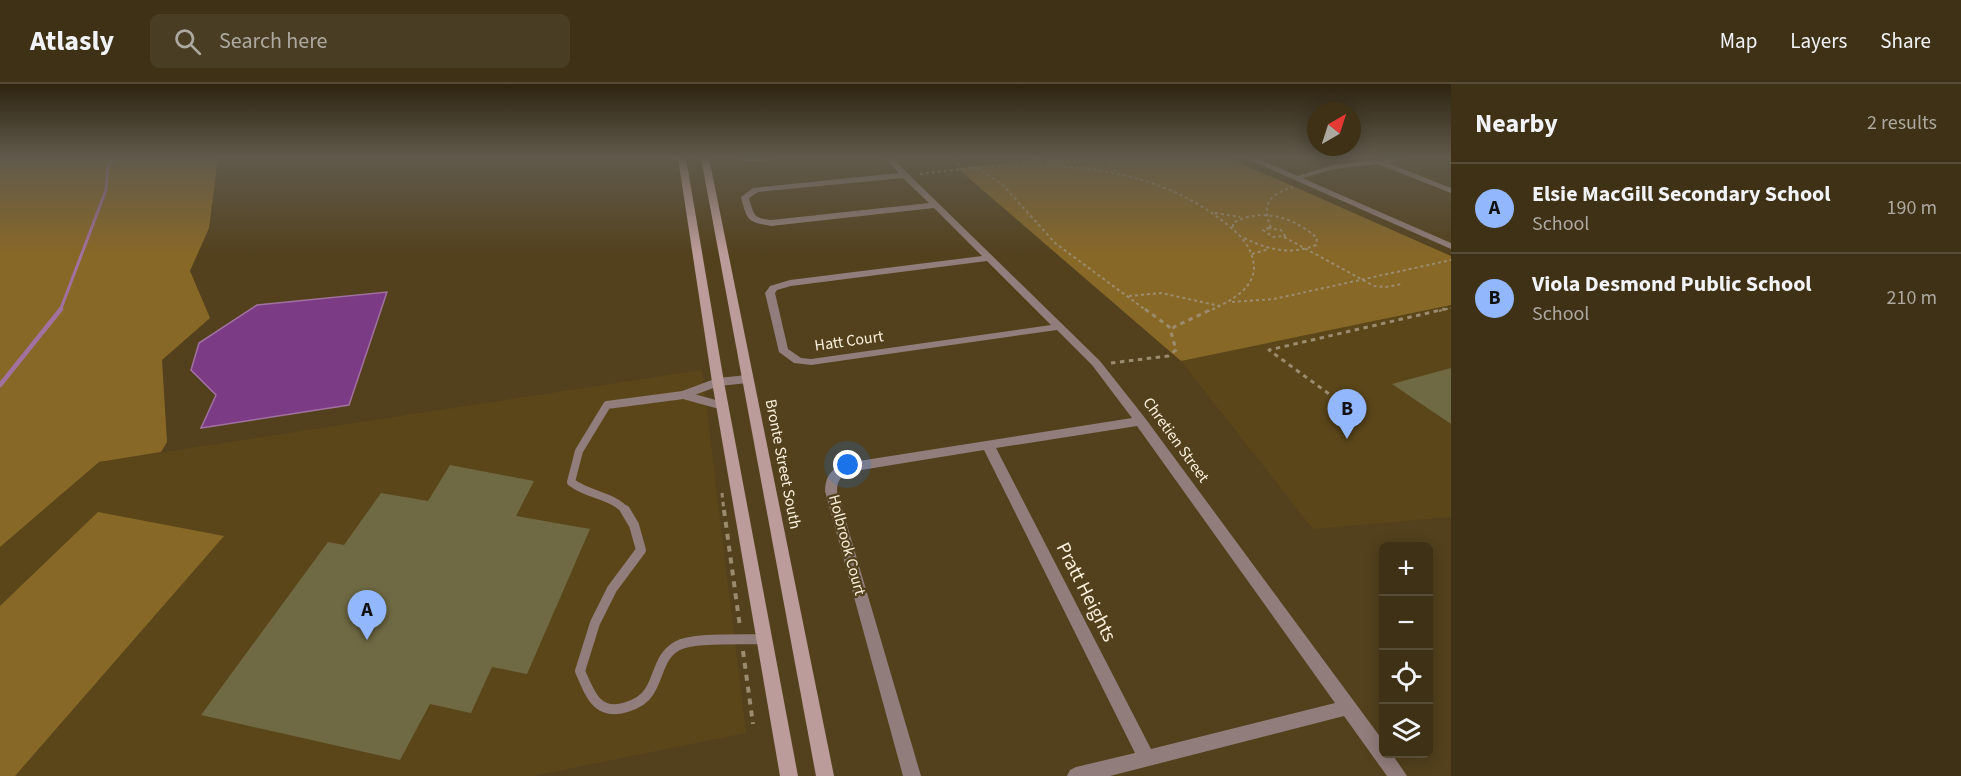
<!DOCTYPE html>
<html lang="en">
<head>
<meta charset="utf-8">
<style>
  body { margin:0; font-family:"Source Sans 3",sans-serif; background:#493d23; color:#f1f3f6 }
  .controls { position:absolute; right:18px; bottom:18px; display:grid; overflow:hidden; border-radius:9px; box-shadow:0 3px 15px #0003 }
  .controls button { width:54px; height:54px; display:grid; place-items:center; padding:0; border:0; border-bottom:2px solid #574c35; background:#3e3116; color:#f1f3f6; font:30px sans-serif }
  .compass { position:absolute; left:1307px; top:18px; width:54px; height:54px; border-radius:50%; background:#3e3116; box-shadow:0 3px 15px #0003; rotate:39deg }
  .you { position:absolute; left:848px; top:381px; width:21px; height:21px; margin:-15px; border:4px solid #fff; border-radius:50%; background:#1a73e8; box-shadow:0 0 0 9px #1a73e833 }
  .badge { display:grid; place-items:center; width:39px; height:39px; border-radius:50%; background:#92b7fd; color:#111; font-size:20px; font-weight:700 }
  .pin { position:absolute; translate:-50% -50px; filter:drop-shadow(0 2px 3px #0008) }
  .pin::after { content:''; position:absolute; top:32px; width:21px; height:18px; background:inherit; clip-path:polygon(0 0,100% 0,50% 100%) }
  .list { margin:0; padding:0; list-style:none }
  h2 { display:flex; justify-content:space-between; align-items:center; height:78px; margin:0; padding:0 24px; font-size:26px }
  h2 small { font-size:20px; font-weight:400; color:#ada9a1 }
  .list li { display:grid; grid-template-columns:39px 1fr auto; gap:18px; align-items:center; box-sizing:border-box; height:90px; padding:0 24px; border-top:2px solid #574c35 }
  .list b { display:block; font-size:22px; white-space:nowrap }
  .list p { margin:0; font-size:20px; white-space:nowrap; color:#ada9a1 }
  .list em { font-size:20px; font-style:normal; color:#ada9a1 }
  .icon { flex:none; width:33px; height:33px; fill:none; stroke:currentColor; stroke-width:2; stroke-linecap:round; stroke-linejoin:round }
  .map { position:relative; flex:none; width:1451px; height:692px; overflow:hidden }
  header { display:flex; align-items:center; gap:36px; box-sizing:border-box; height:84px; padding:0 30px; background:#3e3116; border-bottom:2px solid #574c35 }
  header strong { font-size:28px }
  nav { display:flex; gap:33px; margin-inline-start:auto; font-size:21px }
  .search { width:420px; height:54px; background:#493d23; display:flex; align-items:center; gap:15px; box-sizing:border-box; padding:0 21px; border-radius:9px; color:#ada9a1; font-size:22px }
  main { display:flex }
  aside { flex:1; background:#3e3116 }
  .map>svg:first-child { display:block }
  .built { fill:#5b461a }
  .green { fill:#886827 }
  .water { fill:#7b3b85; stroke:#a1719f; stroke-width:1.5 }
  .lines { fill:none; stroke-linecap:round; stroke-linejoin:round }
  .stream-far1 { stroke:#a1719f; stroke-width:3 }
  .stream { stroke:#a1719f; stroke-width:4.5 }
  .building { fill:#6f6a43 }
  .path-far2 { stroke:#9b8c6f; stroke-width:2; stroke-dasharray:3 3; stroke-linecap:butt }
  .path-far1 { stroke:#9b8c6f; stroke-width:3; stroke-dasharray:4.5 4.5; stroke-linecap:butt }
  .path { stroke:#9b8c6f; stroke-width:4; stroke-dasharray:6 6; stroke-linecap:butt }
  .service-far1 { stroke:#917d7b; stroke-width:8 }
  .service { stroke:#917d7b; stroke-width:10 }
  .minor { fill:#917d7b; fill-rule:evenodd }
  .tertiary { fill:#917d7b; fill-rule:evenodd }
  .secondary { fill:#bc9c9a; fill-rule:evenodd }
  .labels { text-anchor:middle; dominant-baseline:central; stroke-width:4.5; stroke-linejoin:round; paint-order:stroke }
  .street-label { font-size:16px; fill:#faf0dc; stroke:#53411d }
  .near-street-label { font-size:20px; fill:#faf0dc; stroke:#53411d }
</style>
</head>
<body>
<header>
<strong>Atlasly</strong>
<div class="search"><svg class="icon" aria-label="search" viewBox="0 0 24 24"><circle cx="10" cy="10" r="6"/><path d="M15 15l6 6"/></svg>Search here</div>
<nav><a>Map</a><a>Layers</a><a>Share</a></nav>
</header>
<main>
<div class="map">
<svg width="1451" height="692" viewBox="0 0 1451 692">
  <rect width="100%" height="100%" fill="#53411d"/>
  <!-- built -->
  <g class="built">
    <path d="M946,74H1050L957,84Z"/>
    <path d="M1451,221V433L1313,445L1181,277Z"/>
    <path d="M702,286L746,649L533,692H0V463L99,378Z"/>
  </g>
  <!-- green -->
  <g class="green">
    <path d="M0,74H218L209,144L190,187L210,234L162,276L167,358L161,368L99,378L0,463Z"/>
    <path d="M1050,74H1229L1451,172V221L1181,277L957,84Z"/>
    <path d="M98,428L224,452L15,692H0V522Z"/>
  </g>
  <!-- water -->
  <path class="water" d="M387,208L349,321L201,344L216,311L191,286L199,259L257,221Z"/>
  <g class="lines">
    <!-- stream-far1 -->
    <path class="stream-far1" d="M60,227L106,106L108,81L117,74"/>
    <!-- stream -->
    <path class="stream" d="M0,301L61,225"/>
  </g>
  <!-- building -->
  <g class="building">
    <path d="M1451,284V340L1392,300Z"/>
    <path d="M450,381L534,397L516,432L590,445L527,590L492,583L471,629L430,620L400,676L201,631L328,458L344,461L381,409L428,417Z"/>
  </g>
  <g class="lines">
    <!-- path-far2 -->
    <g class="path-far2">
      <path d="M954,74L961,85"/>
      <path d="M1113,74L1111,80L1117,90"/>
      <path d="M1049,80L1113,74"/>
      <path d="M977,84L1003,101L1055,159L1147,227"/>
      <path d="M920,90C1018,77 1132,71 1216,132C1231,143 1246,154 1252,172C1262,202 1231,217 1209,227"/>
      <path d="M1215,129L1240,133"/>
      <path d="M1233,143V139C1261,123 1294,133 1317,154L1316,161C1290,172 1266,165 1242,153"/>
      <path d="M1268,144L1281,146L1285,152L1273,153L1263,146Z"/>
      <path d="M1271,144C1261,119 1269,111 1293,103"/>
      <path d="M1284,153L1374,202L1386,203L1402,200"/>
      <path d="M1252,170L1269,165"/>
      <path d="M1129,212L1161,209L1220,222"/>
      <path d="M1232,218L1274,215L1451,176"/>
      <path d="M1439,227L1451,224"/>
    </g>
    <!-- path-far1 -->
    <g class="path-far1">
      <path d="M1145,225L1172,245"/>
      <path d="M1111,279L1168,272L1176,266L1171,248L1174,243L1212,225"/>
      <path d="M1336,315L1269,266L1445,225"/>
      <path d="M722,409L724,428"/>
    </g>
    <!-- path -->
    <g class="path">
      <path d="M724,426L740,543"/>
      <path d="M743,567L753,640"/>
    </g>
    <!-- service-far1 -->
    <g class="service-far1">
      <path d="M683,311L723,322"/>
      <path d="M627,428C611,410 589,412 571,398L579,367L607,321L683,311L718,298L748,295"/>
    </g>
    <!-- service -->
    <path class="service" d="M625,426L634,441L641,466L612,505L595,539L580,587C590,610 597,633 627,623C636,620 644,616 649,608C659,593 659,572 677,562C693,553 744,556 764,555"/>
    <!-- minor -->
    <g class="minor">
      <path d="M734,74H779L775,76L748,78Z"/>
      <path d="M884,74H892L1100,277L1145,334L1384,658V670H1392L1407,692H1387L1344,632L1110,692H1067L1070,686L1076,683L1135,669L984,366L849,388C840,393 837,397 837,407L921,692H903L825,407C825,392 832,384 846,379L1132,334L1092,281L1057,246L811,281L794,279L779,268L765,209L770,202L790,196L982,172L934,124L771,142C747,138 747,136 741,113L753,104L899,89ZM903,94L929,119L771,136C753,134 754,131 749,114L758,108ZM987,177L1051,241L811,275L801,274L788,265L775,209L777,206L791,202ZM1137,342L1335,619L1151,665L996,364Z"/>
      <path d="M1388,74H1411L1388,79L1451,104V109L1378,80L1334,85L1296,96L1292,94L1333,81Z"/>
    </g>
    <!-- tertiary -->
    <path class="tertiary" d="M1245,74H1256L1451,159V165Z"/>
    <!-- secondary -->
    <g class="secondary">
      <path d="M678,74H686L724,298L798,692H780L712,298Z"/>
      <path d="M701,74H709L834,692H816Z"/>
    </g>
  </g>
  <!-- sky -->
  <linearGradient id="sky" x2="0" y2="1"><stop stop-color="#2e2410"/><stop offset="0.43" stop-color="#605a4c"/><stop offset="1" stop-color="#605a4c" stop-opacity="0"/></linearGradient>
  <rect width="1451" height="171" fill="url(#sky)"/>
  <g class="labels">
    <!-- street labels -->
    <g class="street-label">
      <text transform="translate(849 257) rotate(-8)">Hatt Court</text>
      <text transform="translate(1176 356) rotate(54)">Chretien Street</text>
      <text transform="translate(783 380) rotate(79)">Bronte Street South</text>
      <text transform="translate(847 461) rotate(75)">Holbrook Court</text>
    </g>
    <!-- near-street labels -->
    <g class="near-street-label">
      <text transform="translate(1086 508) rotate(63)">Pratt Heights</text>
    </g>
  </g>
</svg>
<div class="controls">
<button>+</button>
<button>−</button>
<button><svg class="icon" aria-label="locate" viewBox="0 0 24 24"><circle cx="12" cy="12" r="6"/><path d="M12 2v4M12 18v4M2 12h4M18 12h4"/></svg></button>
<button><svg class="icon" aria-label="layers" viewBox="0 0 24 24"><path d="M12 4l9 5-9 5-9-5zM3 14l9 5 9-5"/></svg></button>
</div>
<svg class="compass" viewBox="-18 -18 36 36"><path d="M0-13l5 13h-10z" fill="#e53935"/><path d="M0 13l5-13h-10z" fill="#ada9a1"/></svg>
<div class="you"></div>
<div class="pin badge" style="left:367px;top:556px">A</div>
<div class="pin badge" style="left:1347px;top:355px">B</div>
</div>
<aside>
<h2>Nearby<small>2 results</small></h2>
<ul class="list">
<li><span class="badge">A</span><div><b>Elsie MacGill Secondary School</b><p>School</p></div><em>190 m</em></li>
<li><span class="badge">B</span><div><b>Viola Desmond Public School</b><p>School</p></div><em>210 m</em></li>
</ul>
</aside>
</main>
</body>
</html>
